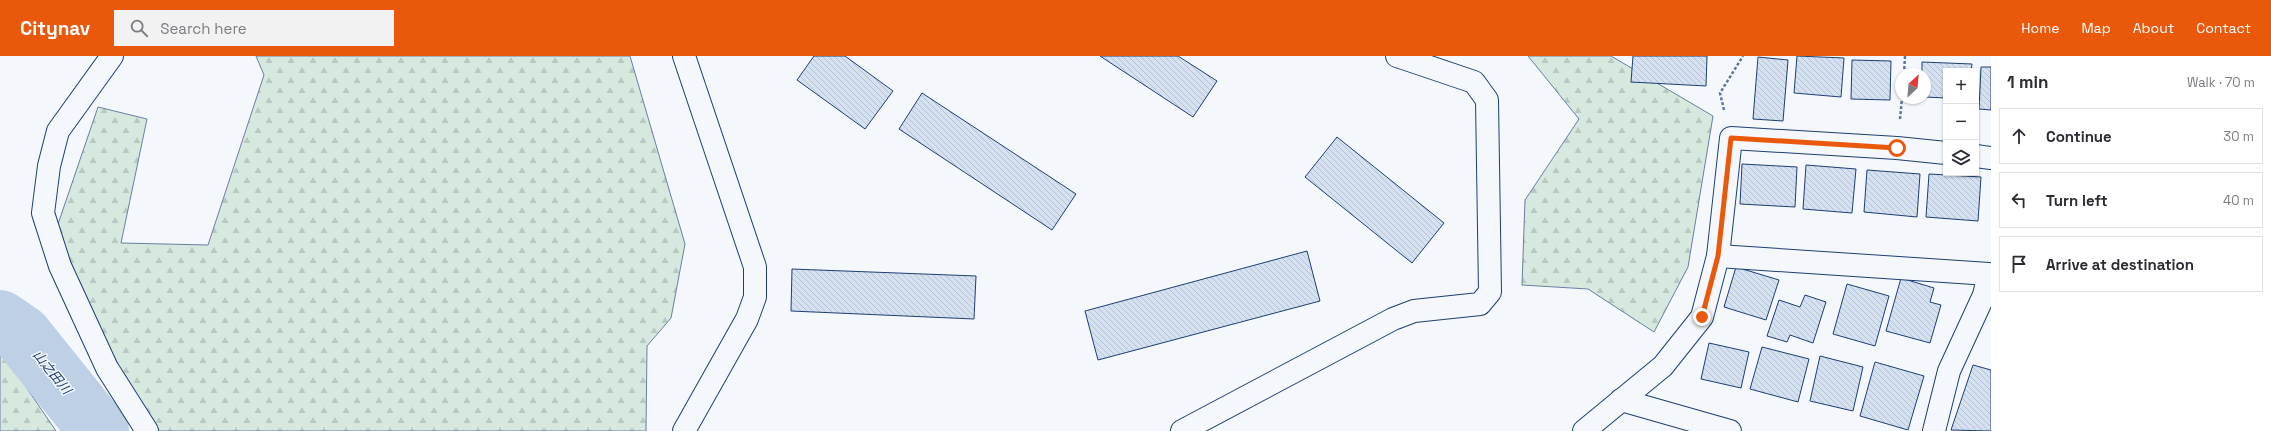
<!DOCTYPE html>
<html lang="en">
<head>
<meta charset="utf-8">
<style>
  body { margin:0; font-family:"Space Grotesk","Noto Sans JP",sans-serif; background:#f2f2f3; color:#2b2b33 }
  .controls { position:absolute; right:12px; top:12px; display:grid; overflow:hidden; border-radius:0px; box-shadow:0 1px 3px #0004 }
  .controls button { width:36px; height:36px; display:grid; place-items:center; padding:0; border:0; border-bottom:1px solid #e1e1e2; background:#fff; color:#2b2b33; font:20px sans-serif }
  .compass { position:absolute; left:1895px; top:12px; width:36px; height:36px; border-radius:50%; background:#fff; box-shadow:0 1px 3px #0004; rotate:26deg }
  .stop { position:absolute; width:12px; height:12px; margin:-9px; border:3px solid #ea580c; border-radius:50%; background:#fff }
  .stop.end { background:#ea580c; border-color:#fff; box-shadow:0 1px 4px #0008 }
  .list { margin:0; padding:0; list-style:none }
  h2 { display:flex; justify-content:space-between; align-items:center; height:52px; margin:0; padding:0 16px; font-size:17px }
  h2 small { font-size:13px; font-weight:400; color:#7c7c81 }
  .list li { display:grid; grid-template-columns:26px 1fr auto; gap:12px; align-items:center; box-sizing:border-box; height:56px; margin:0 8px 8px; padding:0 8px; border:1px solid #e1e1e2; border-radius:0px }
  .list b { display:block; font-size:15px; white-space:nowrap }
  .list em { font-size:13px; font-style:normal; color:#7c7c81 }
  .icon { flex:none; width:22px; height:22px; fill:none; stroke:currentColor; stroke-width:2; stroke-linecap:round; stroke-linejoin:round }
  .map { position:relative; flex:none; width:1991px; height:375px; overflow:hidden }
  header { display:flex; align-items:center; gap:24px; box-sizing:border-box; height:56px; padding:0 20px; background:#ea580c; color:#fff }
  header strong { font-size:19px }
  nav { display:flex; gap:22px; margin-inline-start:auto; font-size:14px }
  .search { width:280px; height:36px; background:#f2f2f3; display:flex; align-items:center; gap:10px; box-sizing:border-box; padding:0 14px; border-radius:0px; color:#7c7c81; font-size:15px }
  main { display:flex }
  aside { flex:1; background:#fff }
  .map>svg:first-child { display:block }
  .forest { fill:url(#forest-firs); stroke:#687fa3 }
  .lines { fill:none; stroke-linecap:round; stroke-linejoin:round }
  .river { stroke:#bed0e5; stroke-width:60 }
  .building { fill:url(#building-back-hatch); stroke:#1d3f73 }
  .minor-casing { stroke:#1d3f73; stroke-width:24 }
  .path { stroke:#5e769c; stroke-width:2.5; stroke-dasharray:3 2; stroke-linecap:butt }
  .minor { stroke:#f4f7fb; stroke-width:22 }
  .route { stroke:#ea580c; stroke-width:5 }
  .labels { text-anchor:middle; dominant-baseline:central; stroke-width:3; stroke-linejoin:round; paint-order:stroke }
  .water-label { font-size:13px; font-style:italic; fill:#1d3f73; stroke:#f4f7fb }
</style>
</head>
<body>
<header>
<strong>Citynav</strong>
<div class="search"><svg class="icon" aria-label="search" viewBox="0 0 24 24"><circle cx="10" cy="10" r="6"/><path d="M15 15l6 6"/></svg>Search here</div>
<nav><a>Home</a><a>Map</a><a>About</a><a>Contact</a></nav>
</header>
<main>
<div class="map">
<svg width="1991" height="375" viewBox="0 0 1991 375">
  <defs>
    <pattern id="forest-firs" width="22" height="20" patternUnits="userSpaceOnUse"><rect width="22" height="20" fill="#d7e8df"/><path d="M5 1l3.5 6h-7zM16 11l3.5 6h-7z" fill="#b8c8c3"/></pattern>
    <pattern id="building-back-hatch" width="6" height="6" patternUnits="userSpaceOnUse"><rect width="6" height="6" fill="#d5e0f0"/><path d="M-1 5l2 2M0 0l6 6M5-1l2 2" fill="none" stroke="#b6c1d1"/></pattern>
  </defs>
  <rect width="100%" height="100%" fill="#f4f7fb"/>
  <!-- forest -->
  <g class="forest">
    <path d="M256,0H630L685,188L671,262L647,290L646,375H154L81,247L57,171L98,51L147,63L121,187L208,189L264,19Z"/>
    <path d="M1528,0H1611L1713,60L1688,211L1654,276L1588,233L1522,229L1525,144L1579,63Z"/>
    <path d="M0,298L5,300L56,375H0Z"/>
  </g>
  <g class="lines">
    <!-- river -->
    <path class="river" d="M0,264L22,279L99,375"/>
  </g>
  <!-- building -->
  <g class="building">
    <path d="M814,0H845L893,35L865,73L797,24Z"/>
    <path d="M1100,0H1178L1217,25L1193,61Z"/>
    <path d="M1633,0H1707L1706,30L1631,26Z"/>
    <path d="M1797,0L1844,2L1841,41L1794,37Z"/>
    <path d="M1758,1L1788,4L1783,65L1753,63Z"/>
    <path d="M1852,4L1891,5L1890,44L1851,43Z"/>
    <path d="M1922,6L1972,8L1971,15H1946V42L1925,41V18H1922Z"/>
    <path d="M1981,11H1991V54L1979,53Z"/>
    <path d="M922,37L1076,138L1052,174L899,73Z"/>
    <path d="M1337,81L1444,167L1412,207L1305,121Z"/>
    <path d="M1742,108L1797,111L1795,151L1740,148Z"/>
    <path d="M1806,109L1856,113L1852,157L1803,153Z"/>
    <path d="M1867,114L1920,118L1917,161L1864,156Z"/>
    <path d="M1929,118L1981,121L1978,165L1926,161Z"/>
    <path d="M1307,195L1320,245L1098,304L1085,255Z"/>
    <path d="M1736,211L1779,224L1766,264L1724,251Z"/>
    <path d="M792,213L976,220L974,263L791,255Z"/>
    <path d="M1901,222L1934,232L1930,246L1941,249L1930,287L1886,275Z"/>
    <path d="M1847,228L1889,240L1875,290L1833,278Z"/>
    <path d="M1805,239L1826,246L1813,287L1790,279L1787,286L1767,280L1779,244L1800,251Z"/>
    <path d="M1709,287L1749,296L1741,332L1701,323Z"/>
    <path d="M1762,291L1809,303L1798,346L1750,333Z"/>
    <path d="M1820,300L1863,311L1853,355L1810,345Z"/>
    <path d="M1875,306L1924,320L1908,374L1860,360Z"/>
    <path d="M1973,309L1991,314V375L1951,374Z"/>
  </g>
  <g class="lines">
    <!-- minor casing -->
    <g class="minor-casing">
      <g id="minor">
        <path d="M112,0L58,75L49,110L43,157L60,210L107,312L147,375"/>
        <path d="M684,0L755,211V241L747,263L684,375"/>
        <path d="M1976,100L1991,102"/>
        <path d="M1718,200L1989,218L1984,239L1949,315L1934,375"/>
        <path d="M1621,344L1730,375"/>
        <path d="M1182,375L1393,263L1414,255L1480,248L1490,236L1487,44L1474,26L1397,0"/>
        <path d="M1584,375L1663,310L1702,261L1718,200L1731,82L1897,92L1946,97"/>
      </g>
    </g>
    <!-- path -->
    <g class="path">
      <path d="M1904,18L1905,0"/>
      <path d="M1724,54L1720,37L1743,0"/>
      <path d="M1900,63L1902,42"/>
    </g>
    <!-- minor -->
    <use href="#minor" class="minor"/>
  </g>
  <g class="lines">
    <!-- route -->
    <path class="route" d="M1702,261L1718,200L1731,82L1897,92"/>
  </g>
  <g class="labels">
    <!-- water labels -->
    <g class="water-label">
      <text transform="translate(52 316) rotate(51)">山之田川</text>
    </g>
  </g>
</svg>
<div class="controls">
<button>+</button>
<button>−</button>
<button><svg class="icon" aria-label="layers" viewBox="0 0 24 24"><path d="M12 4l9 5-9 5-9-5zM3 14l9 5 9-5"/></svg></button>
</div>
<svg class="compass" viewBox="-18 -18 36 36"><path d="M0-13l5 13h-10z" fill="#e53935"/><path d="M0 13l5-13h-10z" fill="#7c7c81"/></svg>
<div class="stop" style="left:1897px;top:92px"></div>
<div class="stop end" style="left:1702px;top:261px"></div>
</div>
<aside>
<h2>1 min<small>Walk · 70 m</small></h2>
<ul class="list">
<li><svg class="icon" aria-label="ahead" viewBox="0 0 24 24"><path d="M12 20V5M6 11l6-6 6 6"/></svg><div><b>Continue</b></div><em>30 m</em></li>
<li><svg class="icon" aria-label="left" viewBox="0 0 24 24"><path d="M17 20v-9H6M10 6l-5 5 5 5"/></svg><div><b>Turn left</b></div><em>40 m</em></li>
<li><svg class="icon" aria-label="arrive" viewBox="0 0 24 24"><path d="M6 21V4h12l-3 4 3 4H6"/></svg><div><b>Arrive at destination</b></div></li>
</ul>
</aside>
</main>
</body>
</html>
